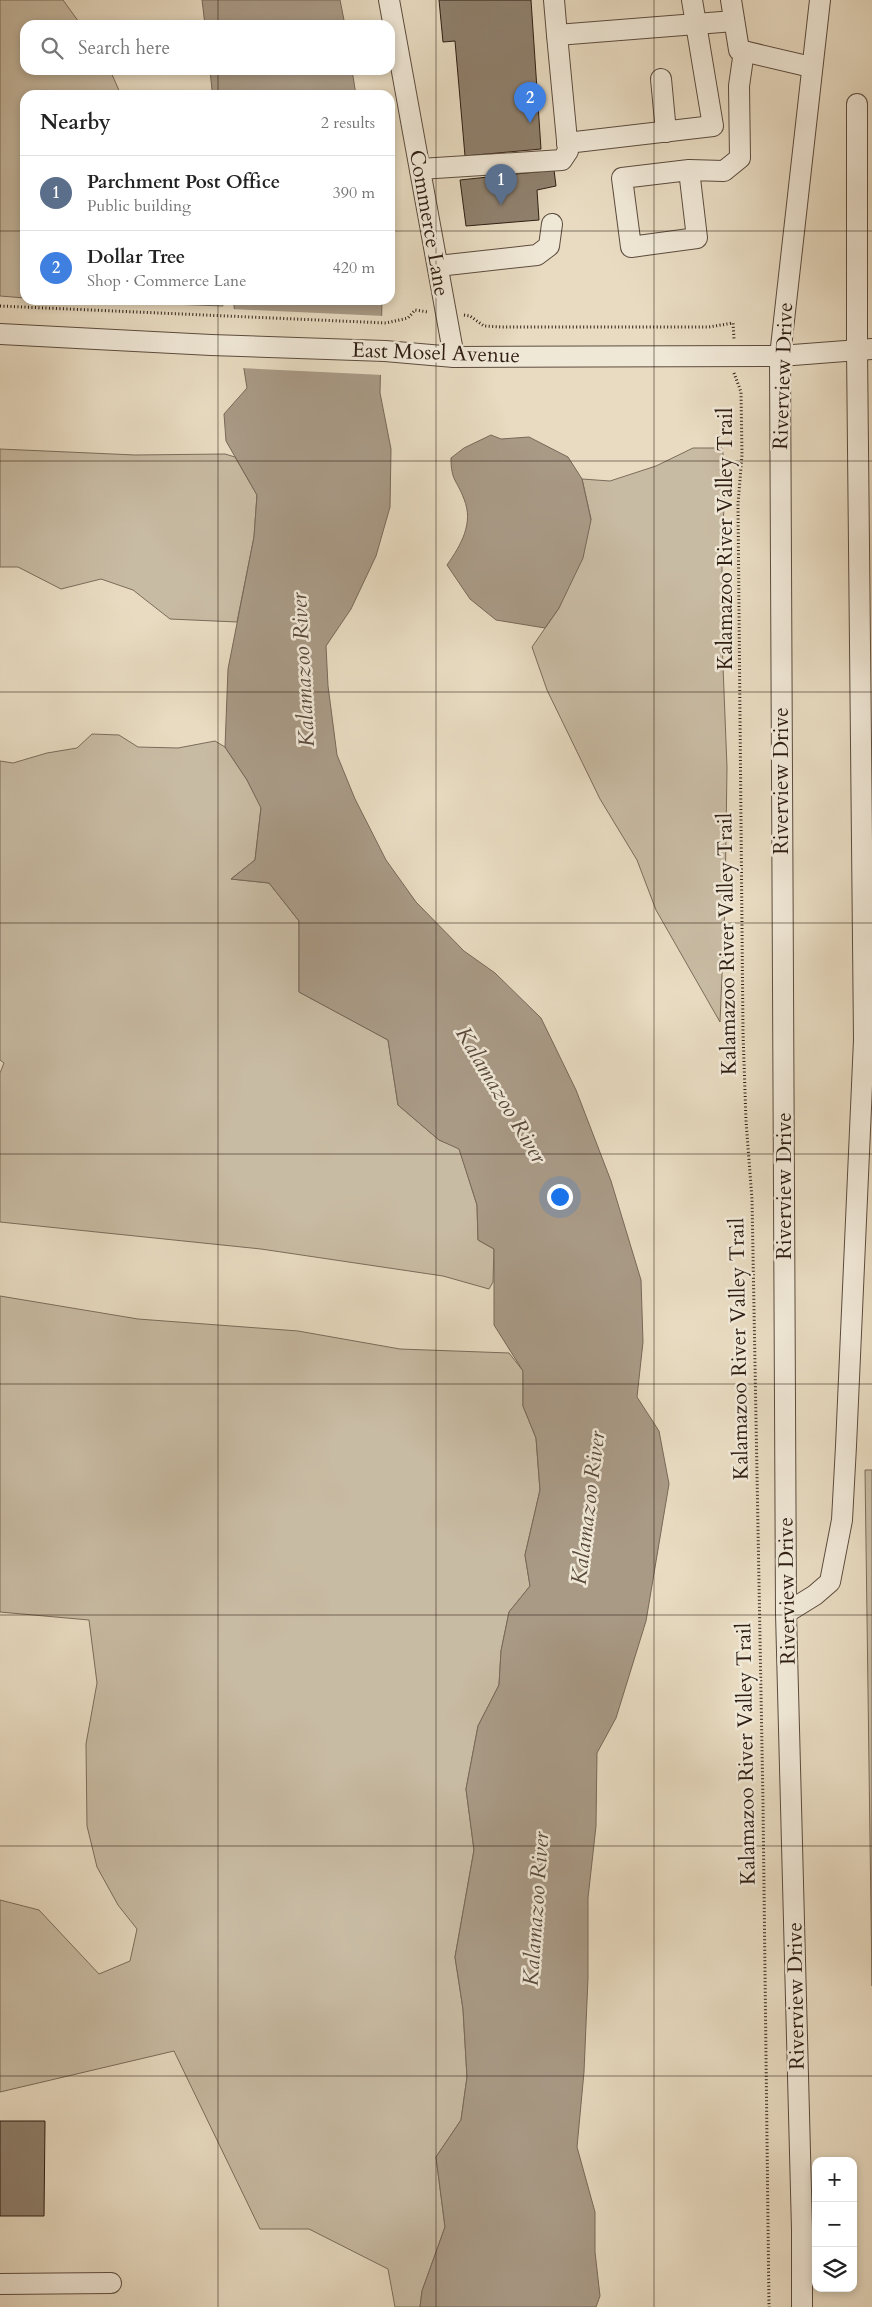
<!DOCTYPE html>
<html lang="en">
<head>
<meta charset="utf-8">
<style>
  body { margin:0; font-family:Cardo,serif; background:#f6f6f6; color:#222 }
  .controls { position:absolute; right:15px; bottom:15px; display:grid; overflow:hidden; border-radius:10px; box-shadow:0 2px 8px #0003 }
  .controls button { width:45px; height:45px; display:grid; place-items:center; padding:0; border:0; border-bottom:1px solid #e0e0e0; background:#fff; color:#222; font:25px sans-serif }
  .you { position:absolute; left:559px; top:1196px; width:18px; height:18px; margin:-12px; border:4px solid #fff; border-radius:50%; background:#1a73e8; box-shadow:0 0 0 8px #1a73e833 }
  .badge { display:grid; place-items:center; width:32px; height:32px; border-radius:50%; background:#ea580c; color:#fff; font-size:16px; font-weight:700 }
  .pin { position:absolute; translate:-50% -41px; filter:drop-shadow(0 1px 2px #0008) }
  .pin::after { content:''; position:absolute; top:26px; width:18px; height:15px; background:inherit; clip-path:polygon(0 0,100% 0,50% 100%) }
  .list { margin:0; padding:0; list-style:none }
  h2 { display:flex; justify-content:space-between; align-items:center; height:65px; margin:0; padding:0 20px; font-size:21px }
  h2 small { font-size:16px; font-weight:400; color:#767676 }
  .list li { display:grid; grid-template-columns:32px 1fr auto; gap:15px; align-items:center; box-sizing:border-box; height:75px; padding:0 20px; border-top:1px solid #e0e0e0 }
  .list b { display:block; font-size:19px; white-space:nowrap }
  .list p { margin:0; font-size:16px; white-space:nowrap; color:#767676 }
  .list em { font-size:16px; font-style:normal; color:#767676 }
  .icon { flex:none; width:28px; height:28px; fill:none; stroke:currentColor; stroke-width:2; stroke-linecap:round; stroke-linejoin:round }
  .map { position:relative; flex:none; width:872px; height:2307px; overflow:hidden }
  .search { position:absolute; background:#fff; box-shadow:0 2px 8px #0003; left:20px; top:20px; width:375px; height:55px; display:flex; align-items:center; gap:12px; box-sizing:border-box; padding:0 18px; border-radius:15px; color:#767676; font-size:19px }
  .panel { position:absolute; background:#fff; box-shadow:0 2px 8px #0003; left:20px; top:90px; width:375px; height:215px; border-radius:15px }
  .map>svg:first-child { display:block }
  .green { fill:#c8bba3; stroke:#7b6c5b }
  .water { fill:#a99a86; stroke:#786858 }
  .pier { fill:#e8dbc1 }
  .building { fill:#8f806d; stroke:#2e1d13 }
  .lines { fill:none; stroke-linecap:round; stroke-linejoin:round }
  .minor-casing { stroke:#5c4c3e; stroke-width:22 }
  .path { stroke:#2e1d13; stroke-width:3; stroke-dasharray:1 2.5; stroke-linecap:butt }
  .minor { stroke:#f0e8d7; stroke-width:20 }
  .grid { fill:none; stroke:#2e1d13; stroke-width:1; stroke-opacity:0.55 }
  .labels { text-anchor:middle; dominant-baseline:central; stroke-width:5; stroke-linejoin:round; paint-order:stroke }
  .street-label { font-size:21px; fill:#2e1d13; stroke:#f0e8d7 }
  .water-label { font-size:22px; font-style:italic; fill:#59493b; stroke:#f0e8d7 }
</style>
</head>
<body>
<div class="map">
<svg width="872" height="2307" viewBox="0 0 872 2307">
  <rect width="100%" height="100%" fill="#e8dbc1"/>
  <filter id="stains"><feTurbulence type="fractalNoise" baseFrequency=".004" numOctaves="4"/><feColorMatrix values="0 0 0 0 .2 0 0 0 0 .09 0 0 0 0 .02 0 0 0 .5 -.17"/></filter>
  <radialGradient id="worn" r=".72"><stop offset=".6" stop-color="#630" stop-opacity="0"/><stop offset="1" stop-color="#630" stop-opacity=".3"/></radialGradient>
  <!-- green -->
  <g class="green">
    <path d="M0,0H63L81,25H25V70H110L121,95H25V298L0,296Z"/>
    <path d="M65,300H221L223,306Z"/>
    <path d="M693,448H722L726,471L722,544V641L727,767L725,905L720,1022L656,910L637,860L600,799L547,690L532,647L559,608L591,519L582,479L610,481L656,466Z"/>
    <path d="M0,449L135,455L225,454L235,457L257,495L254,537L237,622L170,619L133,590L101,579L61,589L18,567H0Z"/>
    <path d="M92,734L119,735L138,747L178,748L215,741L225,747L247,780L261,807L255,860L231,879L269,883L299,921V992L388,1040L398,1105L439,1140L459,1148L477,1205L478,1240L494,1249L493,1282L489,1289L443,1276L261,1249L0,1222V1073L4,1063L0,1060V761L13,763L47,753L77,748Z"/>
    <path d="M0,1296L138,1319L298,1331L400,1349L509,1353L523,1371V1406L536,1438L540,1490L525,1555L530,1586L509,1612L501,1651L499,1685L478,1726L466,1789L474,1850L455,1957L463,2009L467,2077L461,2120L436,2157L445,2227L422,2291L420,2307H395L388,2269L309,2229H260L174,2051L0,2092V1900L39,1910L99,1974L130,1961L137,1929L118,1905L97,1867L87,1826L86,1744L97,1683L89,1620L0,1612Z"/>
    <path d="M865,1470H872V1986Z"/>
  </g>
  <!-- water -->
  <g class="water">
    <path d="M202,0H340L345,25H205Z"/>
    <path d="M210,70H352L356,95H210L212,90Z"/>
    <path d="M233,300H382L380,393L391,449L390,507L376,556L351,609L326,646L328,686L337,755L355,799L386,860L416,902L464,951L495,973L541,1018L576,1090L611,1181L641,1280L643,1342L637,1397L659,1431L669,1484L646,1621L616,1718L597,1753L596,1826L588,1898V1978L584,2072L577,2147L595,2212V2252L600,2296L596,2307H420L422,2291L445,2227L436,2157L461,2120L467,2077L463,2009L455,1957L474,1850L466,1789L478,1726L499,1685L501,1651L509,1612L530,1586L525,1555L540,1490L536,1438L523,1406V1371L494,1325V1249L478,1240L477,1205L459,1149L439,1140L398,1105L388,1040L299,992V921L269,883L231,879L255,860L261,808L247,780L225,747L228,669L254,537L257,495L226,441L224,414L247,388Z"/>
    <path d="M491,435L501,439L529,437L568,457L582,479L591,520L583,558L559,608L545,628L496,620L470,599L447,565C461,545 474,523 464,499C457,480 451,481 451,458L464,448Z"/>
  </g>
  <!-- pier -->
  <path class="pier" d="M231,309L384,316L383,375L241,368Z"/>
  <!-- building -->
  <g class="building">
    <path d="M439,0H531L541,149L465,156L455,41L443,42Z"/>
    <path d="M554,170L556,186L537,190L539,220L466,226L460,180Z"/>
    <path d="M0,2121H45L44,2216H0Z"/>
  </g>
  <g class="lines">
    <!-- minor casing -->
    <g class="minor-casing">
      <g id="minor">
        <path d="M389,0L454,357"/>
        <path d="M554,0L557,35"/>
        <path d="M731,0L739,50L811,67"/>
        <path d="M661,79L666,132"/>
        <path d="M567,143L713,126L692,0"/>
        <path d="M420,169L562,160L568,151L557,35L734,21"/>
        <path d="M689,170L697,238L631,247L622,178L689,170L724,171L740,158L739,86L744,51"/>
        <path d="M438,266L537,255L549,246L552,224"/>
        <path d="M0,334L211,345L385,351L454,357L780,356L872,349"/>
        <path d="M786,1613L815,1595L830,1582L842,1520L846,1446L864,1040L857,349V104"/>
        <path d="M0,2284L111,2283"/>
        <path d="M802,2307V2230L786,1613L780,356L820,0"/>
      </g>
    </g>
    <!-- path -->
    <g class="path">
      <path d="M0,306L386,323L408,318L415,310L428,312"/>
      <path d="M464,315L470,316L484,326L502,327H709L733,323L734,339"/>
      <path d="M734,373L741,392L742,455L738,504L743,1033L746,1121L752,1199L763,1803L769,2307"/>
    </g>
    <!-- minor -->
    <use href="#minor" class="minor"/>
  </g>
  <!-- grid -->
  <path class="grid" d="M218,0V25M436,0V2307M654,0V2307M218,70V95M0,231H25M390,231H872M218,300V2307M0,461H872M0,692H872M0,923H872M0,1154H872M0,1384H872M0,1615H872M0,1846H872M0,2076H872"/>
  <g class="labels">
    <!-- street labels -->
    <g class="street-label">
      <text transform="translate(429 223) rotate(80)">Commerce Lane</text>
      <text transform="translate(436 353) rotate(2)">East Mosel Avenue</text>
      <text transform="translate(783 376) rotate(-88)">Riverview Drive</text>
      <text transform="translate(725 539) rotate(-90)">Kalamazoo River Valley Trail</text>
      <text transform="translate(781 781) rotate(-90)">Riverview Drive</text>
      <text transform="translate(727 944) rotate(-91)">Kalamazoo River Valley Trail</text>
      <text transform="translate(784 1186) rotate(-90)">Riverview Drive</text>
      <text transform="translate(739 1349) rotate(-91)">Kalamazoo River Valley Trail</text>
      <text transform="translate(787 1591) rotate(-91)">Riverview Drive</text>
      <text transform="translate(746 1754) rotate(-91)">Kalamazoo River Valley Trail</text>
      <text transform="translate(796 1996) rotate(-91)">Riverview Drive</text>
    </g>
    <!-- water labels -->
    <g class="water-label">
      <text transform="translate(303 670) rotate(-93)">Kalamazoo River</text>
      <text transform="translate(501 1095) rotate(59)">Kalamazoo River</text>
      <text transform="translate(588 1508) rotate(-83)">Kalamazoo River</text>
      <text transform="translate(536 1909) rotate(-86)">Kalamazoo River</text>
    </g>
  </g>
  <rect width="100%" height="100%" filter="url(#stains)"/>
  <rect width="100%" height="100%" fill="url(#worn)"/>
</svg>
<div class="controls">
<button>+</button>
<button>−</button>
<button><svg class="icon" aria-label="layers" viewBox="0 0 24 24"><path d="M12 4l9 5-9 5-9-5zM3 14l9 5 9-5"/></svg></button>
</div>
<div class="you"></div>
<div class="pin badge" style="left:501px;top:205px;background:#5c6f8a">1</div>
<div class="pin badge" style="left:530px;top:123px;background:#3f7fe0">2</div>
<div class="search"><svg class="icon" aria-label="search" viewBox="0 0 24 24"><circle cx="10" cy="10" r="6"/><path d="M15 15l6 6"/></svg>Search here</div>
<section class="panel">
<h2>Nearby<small>2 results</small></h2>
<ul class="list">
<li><span class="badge" style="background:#5c6f8a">1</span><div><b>Parchment Post Office</b><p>Public building</p></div><em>390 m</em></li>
<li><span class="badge" style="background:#3f7fe0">2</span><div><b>Dollar Tree</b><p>Shop · Commerce Lane</p></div><em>420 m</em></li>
</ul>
</section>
</div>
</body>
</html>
